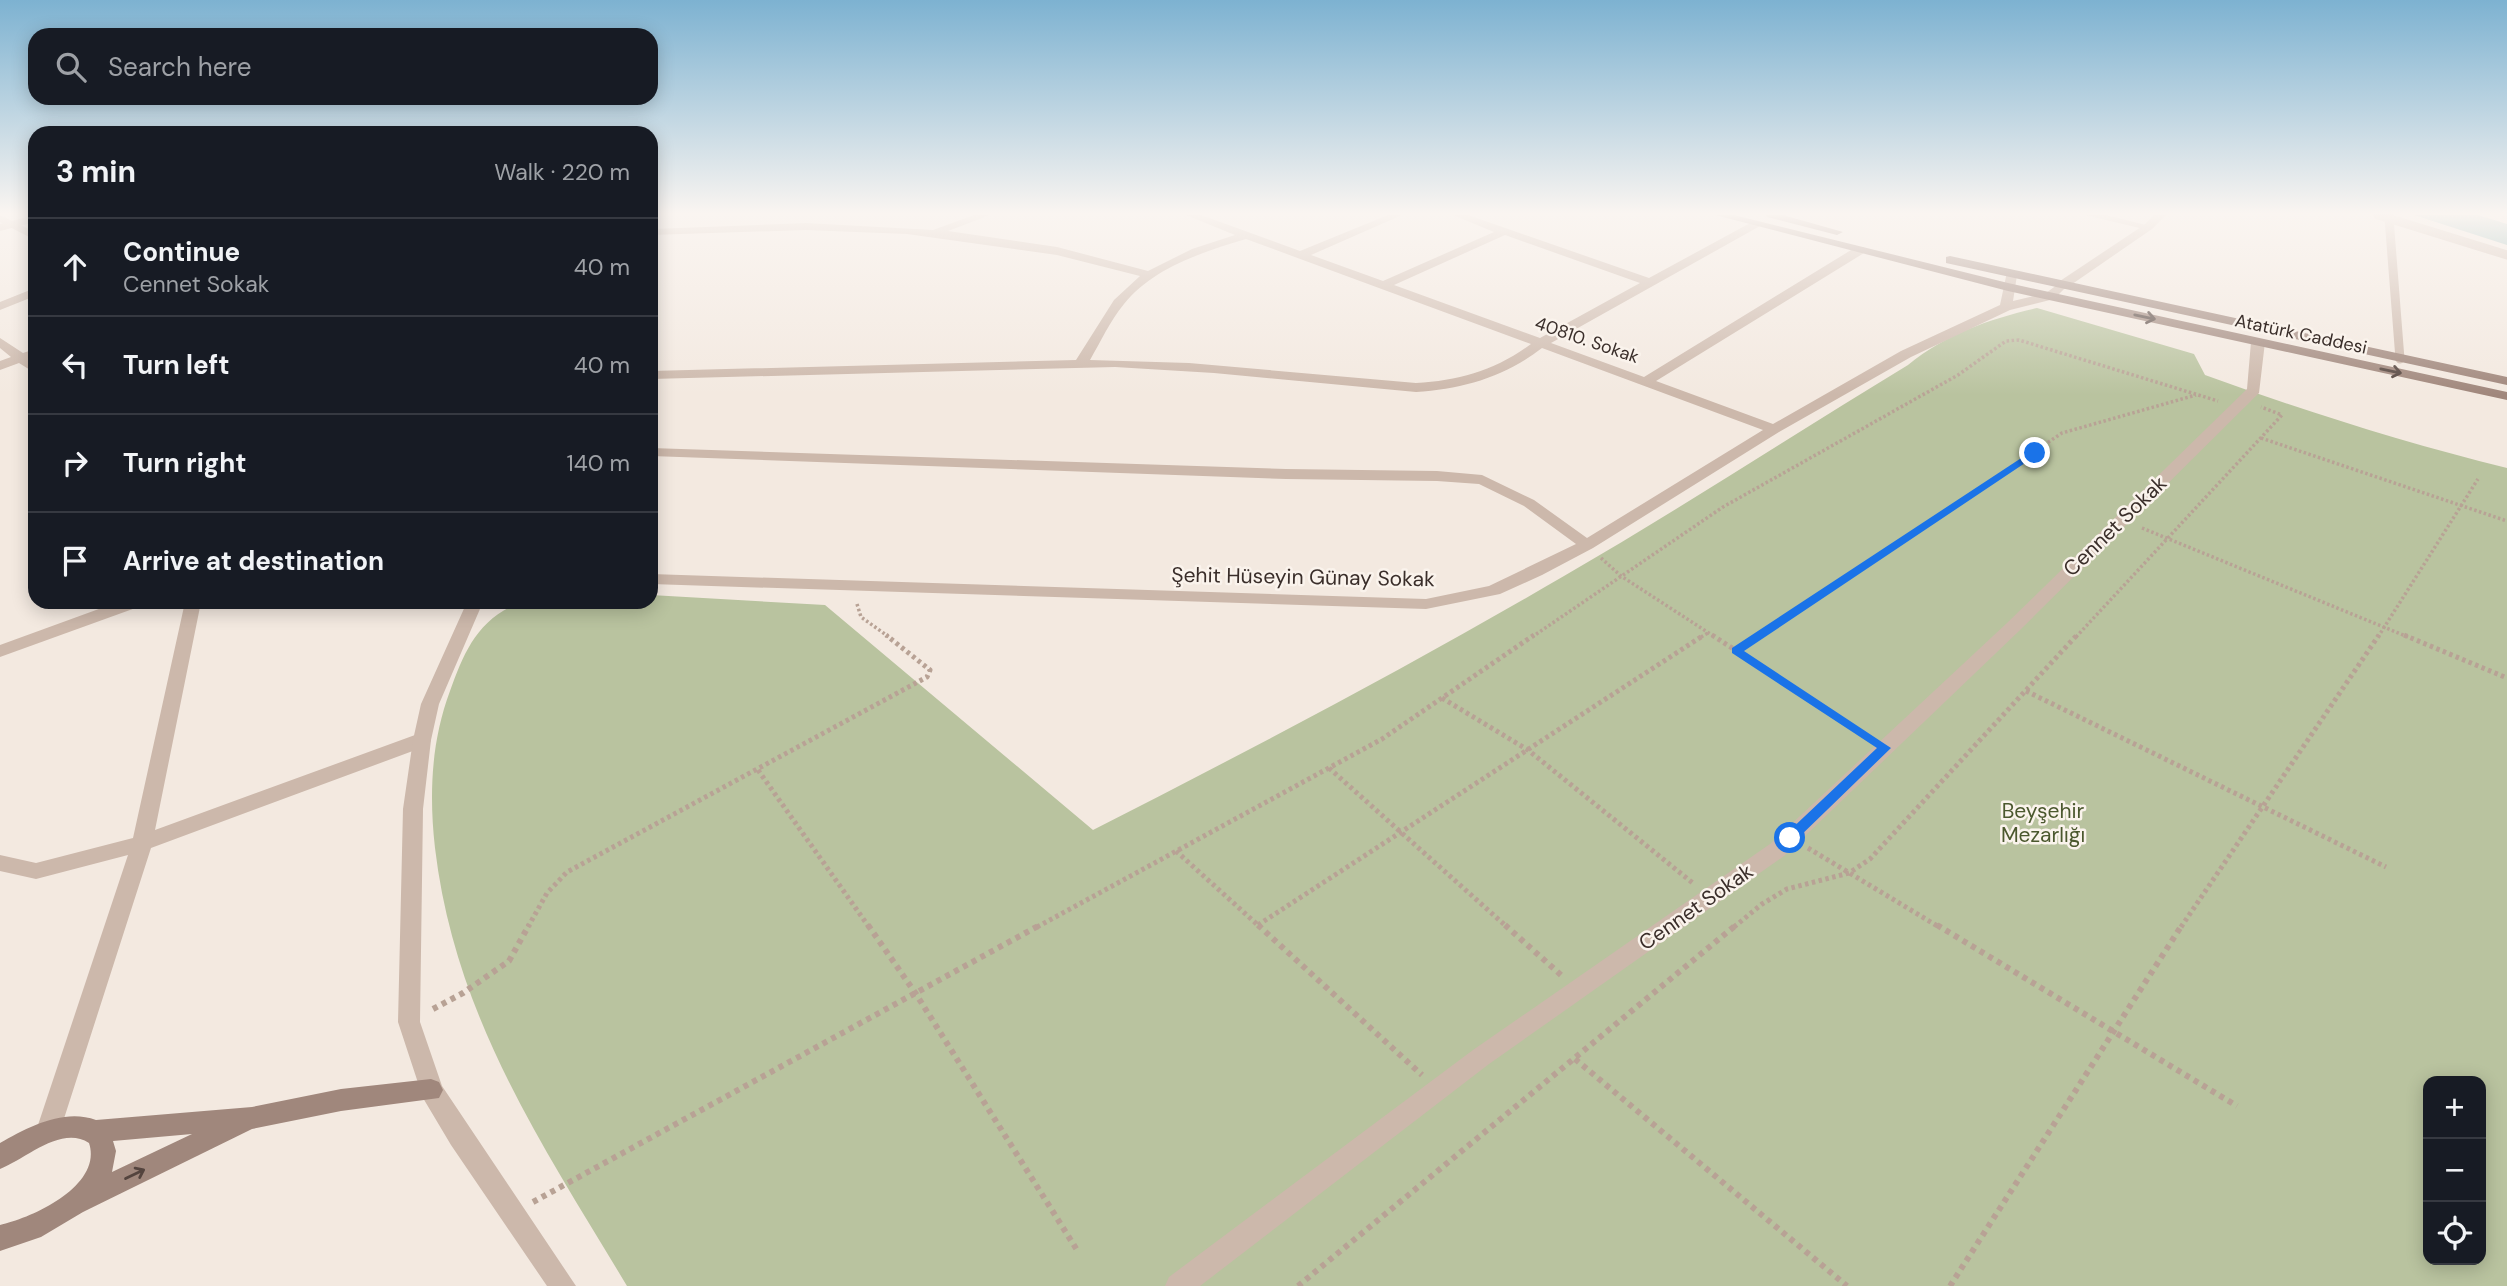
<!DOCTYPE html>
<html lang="en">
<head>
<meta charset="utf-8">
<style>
  body { margin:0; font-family:"DM Sans",sans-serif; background:#242831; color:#f1f3f6 }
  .controls { position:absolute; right:21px; bottom:21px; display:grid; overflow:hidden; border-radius:14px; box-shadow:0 4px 18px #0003 }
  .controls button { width:63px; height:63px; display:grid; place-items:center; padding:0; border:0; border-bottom:2px solid #363941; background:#171b24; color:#f1f3f6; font:35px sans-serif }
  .stop { position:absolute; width:21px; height:21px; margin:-16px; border:5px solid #1a73e8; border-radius:50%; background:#fff }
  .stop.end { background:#1a73e8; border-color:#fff; box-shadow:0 2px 7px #0008 }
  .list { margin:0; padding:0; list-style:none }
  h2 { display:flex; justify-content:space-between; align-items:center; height:91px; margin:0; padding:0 28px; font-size:30px }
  h2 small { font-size:23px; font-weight:400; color:#9ea1a6 }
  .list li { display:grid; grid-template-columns:46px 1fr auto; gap:21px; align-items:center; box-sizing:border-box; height:98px; padding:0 28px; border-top:2px solid #363941 }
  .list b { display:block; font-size:26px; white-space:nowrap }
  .list p { margin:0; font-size:23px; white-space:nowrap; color:#9ea1a6 }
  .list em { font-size:23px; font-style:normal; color:#9ea1a6 }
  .icon { flex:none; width:38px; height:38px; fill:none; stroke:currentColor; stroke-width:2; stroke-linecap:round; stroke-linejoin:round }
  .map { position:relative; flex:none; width:2507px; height:1286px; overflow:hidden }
  .search { position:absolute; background:#171b24; box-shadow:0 4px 18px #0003; left:28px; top:28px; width:630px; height:77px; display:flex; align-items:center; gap:18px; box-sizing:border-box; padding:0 24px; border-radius:21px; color:#9ea1a6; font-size:26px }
  .panel { position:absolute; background:#171b24; box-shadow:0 4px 18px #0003; left:28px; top:126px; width:630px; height:483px; border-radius:21px }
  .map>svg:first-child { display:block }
  .green { fill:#b9c39f; fill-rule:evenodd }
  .water { fill:#7eb0af }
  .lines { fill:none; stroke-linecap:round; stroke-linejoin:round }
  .path-far2 { stroke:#b8a295; stroke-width:3.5; stroke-dasharray:2.5 2.5; stroke-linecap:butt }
  .path-far1 { stroke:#b8a295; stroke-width:5; stroke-dasharray:3.5 3.5; stroke-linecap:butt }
  .path { stroke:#b8a295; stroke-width:6; stroke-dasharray:5 5; stroke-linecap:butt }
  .service { stroke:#ccb8ab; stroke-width:9 }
  .minor { fill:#ccb8ab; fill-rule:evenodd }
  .tertiary { fill:#ccb8ab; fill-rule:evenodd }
  .secondary { fill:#a0877c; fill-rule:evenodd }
  .oneway { stroke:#54443e }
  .route { fill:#1a73e8 }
  .labels { text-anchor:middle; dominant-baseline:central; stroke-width:5; stroke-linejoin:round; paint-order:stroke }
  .far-street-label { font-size:18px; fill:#3a2e2a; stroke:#faf3ec }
  .street-label { font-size:21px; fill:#3a2e2a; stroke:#faf3ec }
  .park-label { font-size:21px; fill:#4b582e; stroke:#faf3ec }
</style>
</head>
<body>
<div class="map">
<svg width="2507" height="1286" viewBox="0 0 2507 1286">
  <rect width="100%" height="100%" fill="#f3e9e0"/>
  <!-- green -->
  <path class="green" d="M2037,308L2194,354L2205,375C2304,411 2405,443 2507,468V1286H627C542,1144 455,1017 435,848C429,795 431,742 450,691C463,655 476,622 514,605C535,596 623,602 651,602V595L825,605L1093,830C1252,749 1410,666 1564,576C1680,509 1793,435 1908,365C1946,334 1989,319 2037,308ZM2428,1081H2481V1260H2428Z"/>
  <!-- water -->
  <path class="water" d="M2414,215H2478L2507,224V245Z"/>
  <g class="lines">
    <!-- path-far2 -->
    <g class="path-far2">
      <path d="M2261,438L2507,521"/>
      <path d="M2142,528L2408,637"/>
      <path d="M1601,558L1621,576L1715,637"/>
      <path d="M857,604L861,617L889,637"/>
      <path d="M1532,637L1723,507L1958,375L2006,341L2019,340L2218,401"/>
      <path d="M1701,637L1708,633"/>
      <path d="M1757,637L2062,433L2196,395"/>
      <path d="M2076,637L2282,415L2261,407"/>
      <path d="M2378,637L2478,479"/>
    </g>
    <!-- path-far1 -->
    <g class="path-far1">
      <path d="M1712,635L1867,736"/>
      <path d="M2404,635L2507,678"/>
      <path d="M1736,651L1759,635"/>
      <path d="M2026,691L2386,867"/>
      <path d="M1442,698L1528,750L1694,884"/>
      <path d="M1329,768L1507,927"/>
      <path d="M758,770L869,927"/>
      <path d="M1808,848L1939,927"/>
      <path d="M1176,851L1260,927"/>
      <path d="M1258,925L1704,635"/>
      <path d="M528,927L547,893L567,872L927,677L930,670L886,635"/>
      <path d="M1037,927L1382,739L1534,635"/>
      <path d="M1734,927L1762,904L1787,889L1849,873L1870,859L2077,635"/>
      <path d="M2181,927L2379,635"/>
    </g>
    <!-- path -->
    <g class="path">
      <path d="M868,925L916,994L1077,1250"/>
      <path d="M1258,925L1422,1075"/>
      <path d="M1505,925L1561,975"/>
      <path d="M1937,925L2237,1106"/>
      <path d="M433,1009L463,993L509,961L529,925"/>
      <path d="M1575,1059L1847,1286"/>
      <path d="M533,1202L1040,925"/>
      <path d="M1298,1286L1736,925"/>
      <path d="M1950,1286L2182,925"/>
    </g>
    <!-- service -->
    <g class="service">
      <path d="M2378,215L2507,255"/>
      <path d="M2389,218L2400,359"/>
    </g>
    <!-- minor -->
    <g class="minor">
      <path d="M35,215V222L0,231V224Z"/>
      <path d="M974,215H990L948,231L1057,247L1148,271L1192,249L1235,235L1186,215H1201L1300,251L1388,215H1402L1311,255L1383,281L1494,232L1453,215H1468L1649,278L1752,222H1760V226L1551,343L1644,377L1856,247H1864V253L1656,381L1773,424L1901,351L2000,305L2007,272L2017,275L2013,301L2046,293L2061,282L2067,286L2054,299L2010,310L1911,357L1779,432L1593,548L1542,575L1500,594L1426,609L651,584V574L1426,599L1489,586L1576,544L1524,506L1479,484L1437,481L1286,479L651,456V448L1286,469L1437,471L1482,475L1534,500L1587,538L1763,430L1542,348C1505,377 1463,389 1416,392L1214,373L1115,367L651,379V371L1076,360L1114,300L1140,276L1057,255L907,234L806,230L651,235L653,229L806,223L933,230ZM1505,235L1640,283L1540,338L1394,285ZM1246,239L1531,344C1496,370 1459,381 1416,383L1189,363L1090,360C1101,341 1110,321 1124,304C1153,268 1202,252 1246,239Z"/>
      <path d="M2085,215H2106L2154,227L2148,230Z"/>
      <path d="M35,288V296L0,310V302Z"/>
      <path d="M0,338L23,353L35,349V358L31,359L35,362V373L19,363L0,370V361L11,357L0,348Z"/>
      <path d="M2258,338L2265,342L2259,393L2019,631L1784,856L1489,1064L1200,1286H1165L1169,1277L1473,1050L1770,844L2007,623L2247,389L2251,342Z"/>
      <path d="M118,602H143L141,606L0,657V645Z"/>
      <path d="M185,602H201L155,830L415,735H429L431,740L429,745L151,848L60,1131L57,1139L48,1142L39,1139L36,1131L128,855L36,879L0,871V855L36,863L133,838Z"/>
    </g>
    <!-- tertiary -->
    <g class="tertiary">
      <path d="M0,215L35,232V240L0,222Z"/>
      <path d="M651,215H658L657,289L651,293Z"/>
      <path d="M2154,215H2166L2152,229L2065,289H2057V283L2144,225Z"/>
      <path d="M467,602H483L439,704L431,740L423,809L420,1022L442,1086L576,1286H547L451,1145L423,1098L398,1022L403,809L413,740L421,704Z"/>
    </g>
    <!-- secondary -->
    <g class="secondary">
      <path d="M1715,215H1734L2008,283L2507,392V400L2008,291Z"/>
      <path d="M1766,215H1783L1843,232L1837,235L1767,217Z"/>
      <path d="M1950,256L2507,377V385L1946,263V257Z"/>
      <path d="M431,1079L439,1082L443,1090L439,1098L341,1111L252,1129L83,1212L41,1237L0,1251V1225C32,1218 103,1186 89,1143C61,1125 26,1159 0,1169V1143C28,1127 64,1108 96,1120L252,1107L341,1089ZM192,1134L112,1172L116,1151L113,1141Z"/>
    </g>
  </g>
  <!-- one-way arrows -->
  <defs><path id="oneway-shaft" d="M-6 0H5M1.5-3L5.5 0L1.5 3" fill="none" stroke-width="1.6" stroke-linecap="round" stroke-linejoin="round" transform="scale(1.75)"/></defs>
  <g class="oneway">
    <use href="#oneway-shaft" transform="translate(2145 317) rotate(12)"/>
    <use href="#oneway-shaft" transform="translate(2391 371) rotate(12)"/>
    <use href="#oneway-shaft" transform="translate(135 1174) rotate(-26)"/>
  </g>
  <!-- sky -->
  <linearGradient id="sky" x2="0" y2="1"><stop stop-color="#7db2d1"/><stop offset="0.54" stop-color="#faf5f1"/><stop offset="1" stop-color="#faf5f1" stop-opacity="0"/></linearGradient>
  <rect width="2507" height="395" fill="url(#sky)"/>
  <!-- route -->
  <path class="route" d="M2032,451L2040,453L1744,651L1891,748L1795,841H1786V834L1877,748L1732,653V648Z"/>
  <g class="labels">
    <!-- far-street labels -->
    <g class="far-street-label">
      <text transform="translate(2301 334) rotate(12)">Atatürk Caddesi</text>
      <text transform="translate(1587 340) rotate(19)">40810. Sokak</text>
    </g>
    <!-- street labels -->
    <g class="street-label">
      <text transform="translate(2115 526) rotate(-44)">Cennet Sokak</text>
      <text transform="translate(1303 577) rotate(1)">Şehit Hüseyin Günay Sokak</text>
      <text transform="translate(1696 907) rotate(-35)">Cennet Sokak</text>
    </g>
    <!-- park labels -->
    <g class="park-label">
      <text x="2043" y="811">Beyşehir<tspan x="2043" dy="24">Mezarlığı</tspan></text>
    </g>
  </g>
</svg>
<div class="controls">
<button>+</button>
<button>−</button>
<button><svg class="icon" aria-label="locate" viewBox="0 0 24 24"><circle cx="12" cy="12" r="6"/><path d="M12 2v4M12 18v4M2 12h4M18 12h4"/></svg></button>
</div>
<div class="stop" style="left:1790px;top:838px"></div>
<div class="stop end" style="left:2035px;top:453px"></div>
<div class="search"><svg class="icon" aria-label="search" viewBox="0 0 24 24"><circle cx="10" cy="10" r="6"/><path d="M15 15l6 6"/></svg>Search here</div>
<section class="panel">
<h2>3 min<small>Walk · 220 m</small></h2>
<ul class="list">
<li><svg class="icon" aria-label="ahead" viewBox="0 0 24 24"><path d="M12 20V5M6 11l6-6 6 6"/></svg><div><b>Continue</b><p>Cennet Sokak</p></div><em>40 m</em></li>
<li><svg class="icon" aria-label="left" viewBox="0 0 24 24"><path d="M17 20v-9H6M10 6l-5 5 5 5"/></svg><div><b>Turn left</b></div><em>40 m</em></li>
<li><svg class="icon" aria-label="right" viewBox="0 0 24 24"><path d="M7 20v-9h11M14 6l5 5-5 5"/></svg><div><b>Turn right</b></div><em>140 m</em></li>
<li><svg class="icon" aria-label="arrive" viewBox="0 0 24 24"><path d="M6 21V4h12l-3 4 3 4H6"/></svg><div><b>Arrive at destination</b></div></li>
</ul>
</section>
</div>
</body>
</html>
